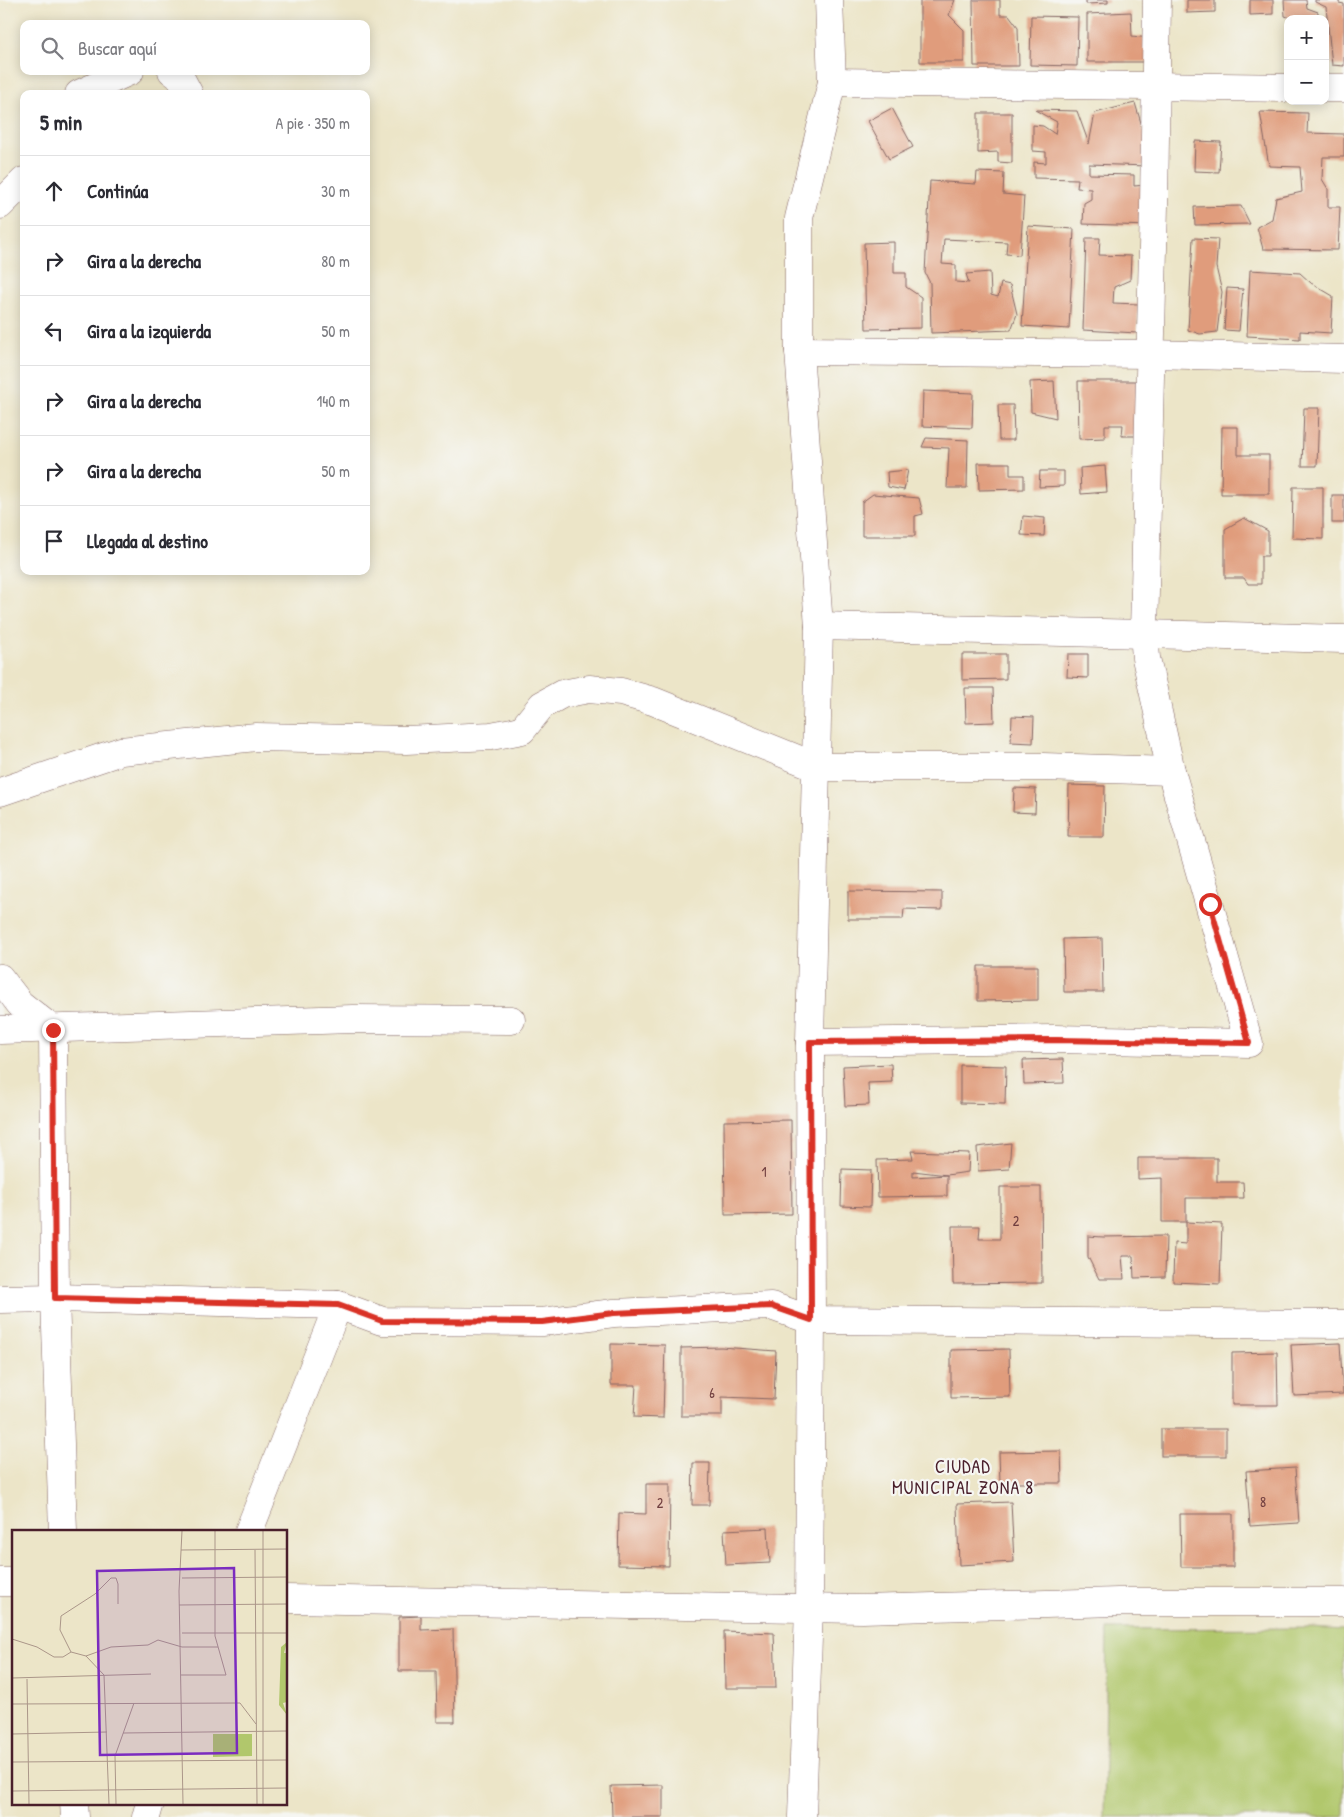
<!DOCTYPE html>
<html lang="es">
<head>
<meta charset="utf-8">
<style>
  body { margin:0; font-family:"Patrick Hand",sans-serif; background:#f2f2f3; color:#2b2b33 }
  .controls { position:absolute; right:15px; top:15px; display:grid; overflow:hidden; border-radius:10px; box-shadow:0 2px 12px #0003 }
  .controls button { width:45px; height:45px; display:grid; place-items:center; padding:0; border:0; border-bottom:1px solid #e1e1e2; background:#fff; color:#2b2b33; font:25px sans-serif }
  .stop { position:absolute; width:15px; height:15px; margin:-11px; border:4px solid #d93025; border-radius:50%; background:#fff }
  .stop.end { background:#d93025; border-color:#fff; box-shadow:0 1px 5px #0008 }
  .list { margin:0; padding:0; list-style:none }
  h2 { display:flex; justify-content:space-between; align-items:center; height:65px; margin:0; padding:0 20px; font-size:21px }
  h2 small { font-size:16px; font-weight:400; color:#7c7c81 }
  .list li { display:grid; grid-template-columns:32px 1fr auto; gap:15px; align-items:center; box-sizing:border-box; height:70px; padding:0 20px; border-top:1px solid #e1e1e2 }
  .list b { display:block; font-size:19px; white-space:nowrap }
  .list em { font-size:16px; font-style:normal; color:#7c7c81 }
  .icon { flex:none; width:28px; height:28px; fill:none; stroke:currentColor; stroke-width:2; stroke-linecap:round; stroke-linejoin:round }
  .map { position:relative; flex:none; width:1344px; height:1817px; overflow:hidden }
  .search { position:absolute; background:#fff; box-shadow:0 2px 12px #0003; left:20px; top:20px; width:350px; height:55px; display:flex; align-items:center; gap:12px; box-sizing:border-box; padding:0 18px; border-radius:10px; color:#7c7c81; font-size:19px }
  .panel { position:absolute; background:#fff; box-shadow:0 2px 12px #0003; left:20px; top:90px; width:350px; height:485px; border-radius:10px }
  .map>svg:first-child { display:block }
  .green { fill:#b1c76c; stroke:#7e734c }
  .building { fill:#e09c7c; fill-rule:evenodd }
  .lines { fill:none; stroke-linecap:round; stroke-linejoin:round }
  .minor-casing { stroke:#836462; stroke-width:29 }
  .minor { stroke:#fff; stroke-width:28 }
  .route { stroke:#d93025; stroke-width:6 }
  .labels { text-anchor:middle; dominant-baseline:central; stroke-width:4.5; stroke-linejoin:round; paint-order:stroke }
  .number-label { font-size:14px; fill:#703e3f }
  .neighbourhood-label { font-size:18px; letter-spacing:1px; fill:#4a1f2b; stroke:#f6f6f2 }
  .inset-road { fill:none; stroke:#ab9689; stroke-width:1 }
  .view { fill:#7b2cbf; fill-opacity:0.15; stroke:#7b2cbf; stroke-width:2.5 }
  .inset-edge { fill:none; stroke:#4a1f2b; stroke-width:2.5 }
</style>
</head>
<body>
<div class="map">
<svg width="1344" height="1817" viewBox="0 0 1344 1817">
  <rect width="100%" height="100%" fill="#f6f6f2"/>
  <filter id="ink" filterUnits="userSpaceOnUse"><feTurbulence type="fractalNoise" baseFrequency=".02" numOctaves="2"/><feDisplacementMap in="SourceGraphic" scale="10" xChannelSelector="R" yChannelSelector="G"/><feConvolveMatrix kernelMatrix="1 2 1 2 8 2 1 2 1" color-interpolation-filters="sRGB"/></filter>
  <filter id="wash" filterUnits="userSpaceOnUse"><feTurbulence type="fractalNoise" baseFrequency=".0096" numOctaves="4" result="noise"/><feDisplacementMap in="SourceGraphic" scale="20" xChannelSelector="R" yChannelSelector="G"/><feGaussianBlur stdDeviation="1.12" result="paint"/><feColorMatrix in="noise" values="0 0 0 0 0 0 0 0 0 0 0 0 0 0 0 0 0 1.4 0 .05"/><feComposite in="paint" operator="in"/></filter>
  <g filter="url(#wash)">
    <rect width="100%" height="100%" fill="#ece5c8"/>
    <!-- green -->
    <path class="green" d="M1311,1628L1344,1630V1817H1104L1107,1629Z"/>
    <g id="blocks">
      <!-- building -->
      <g class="building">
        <path d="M920,0H955L949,15L964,30V62H920Z"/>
        <path d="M973,0H1000V15H1009L1018,27L1019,66H974Z"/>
        <path d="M1086,0H1108V3L1086,4Z"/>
        <path d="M1187,0H1215V12L1187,13Z"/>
        <path d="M1250,0H1273V14L1250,15Z"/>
        <path d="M1284,0H1306L1307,8L1318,12V19H1294L1285,16Z"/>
        <path d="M1315,0H1339V3L1344,4V66L1332,65L1326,7L1315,2Z"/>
        <path d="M1131,12L1132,36L1149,38L1151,62H1087V14Z"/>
        <path d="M1031,16L1078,17L1077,66L1030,65Z"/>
        <path d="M1135,103L1147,143V166L1089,164V174L1134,175V186L1146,185L1152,226L1083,224L1084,203L1091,199V189L1077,188L1078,179L1034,178V162L1046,163V152L1033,151V125L1043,126L1055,134L1057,122L1035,110L1077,111L1089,144L1095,113Z"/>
        <path d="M892,108L913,147L889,159L868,121Z"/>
        <path d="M1260,112L1308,113L1307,133L1344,134V157H1323L1322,179L1328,189V207H1340L1338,250L1263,249L1257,227L1272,219L1276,198L1302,192L1300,167L1269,166Z"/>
        <path d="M978,113H1012V163L998,162V152L978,153Z"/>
        <path d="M1195,141L1221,142L1219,172L1194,171Z"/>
        <path d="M977,172L1004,173L1003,194L1024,196L1020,255L1006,254L1007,242L944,239L942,264L956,265V282L969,283L966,274L990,272L991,295L998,297L1001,283L1010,285L1017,314L1011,330L931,333L930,283L925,273L930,181L976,184Z"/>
        <path d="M1241,206L1250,224L1195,225L1194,207Z"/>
        <path d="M1028,226L1074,229L1069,329L1022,326Z"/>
        <path d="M1086,238H1100L1099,255L1131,256L1130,280L1114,287L1113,303L1138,304L1137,333L1083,330Z"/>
        <path d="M1193,238L1218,239L1216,267L1222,292L1217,332L1200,334L1188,330Z"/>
        <path d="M894,242V273H906V287L921,297V328L866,329L864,243Z"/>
        <path d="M1250,270L1300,273L1311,283L1333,296L1331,333L1300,331V339L1247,336Z"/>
        <path d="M1227,288L1243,289L1239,331L1224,330Z"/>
        <path d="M1054,381L1056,418L1031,412L1030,382Z"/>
        <path d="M1078,381H1141L1142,436H1122L1123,425H1105V438L1079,439Z"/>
        <path d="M923,391L973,393L972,428L922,426Z"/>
        <path d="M998,405H1013L1014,440H999Z"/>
        <path d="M1304,408H1319L1317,466H1302Z"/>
        <path d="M1222,427H1238V455H1269V494H1221Z"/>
        <path d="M926,438L968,440L967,488H947L949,448L922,447Z"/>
        <path d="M978,463H1010V475H1024V489L979,490Z"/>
        <path d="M1105,466L1107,492L1081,494L1080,468Z"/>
        <path d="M908,470L904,490L888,487L887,472Z"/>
        <path d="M1040,471H1064V486L1039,487Z"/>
        <path d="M1293,487H1323V539L1292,538Z"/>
        <path d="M873,494L919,498L923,514L915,516V536H862V502Z"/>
        <rect x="1332" y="495" width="12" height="28"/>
        <path d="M1023,516L1045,518L1044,536L1021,535Z"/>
        <path d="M1244,518L1268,531V556H1261V584H1248L1244,578H1225V529Z"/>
        <path d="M962,654H1006V679L962,680Z"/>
        <path d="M1068,654H1088V678L1067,677Z"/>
        <path d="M965,688H993L994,722L966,723Z"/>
        <path d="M1012,716L1034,717L1033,743L1011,742Z"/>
        <path d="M1069,785L1105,786L1104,837H1068Z"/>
        <path d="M1014,788L1036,789L1035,813L1013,812Z"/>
        <path d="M848,891L942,892V910L904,909L903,919H848Z"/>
        <path d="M1102,938L1103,992H1064L1063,939Z"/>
        <path d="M978,966H1038V1000L978,1001Z"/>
        <path d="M1063,1059L1064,1083L1024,1084L1023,1060Z"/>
        <path d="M891,1064L892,1082L868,1083L869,1105L845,1106L843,1066Z"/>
        <path d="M960,1065L1006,1066L1005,1104L960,1103Z"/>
        <path d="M791,1120L792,1214L725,1215L724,1121Z"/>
        <path d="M1011,1143L1009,1169L978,1171L977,1147Z"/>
        <path d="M911,1151L969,1153L968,1172L947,1175V1196L878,1197L877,1160L913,1159ZM913,1171L947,1175L913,1177Z"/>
        <path d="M1138,1158H1217V1182H1243L1244,1198H1186V1222H1162V1178L1138,1179Z"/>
        <path d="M842,1169L871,1170L870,1207L841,1206Z"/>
        <path d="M1000,1187H1041L1042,1283L953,1284L952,1226H980L979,1239H1000Z"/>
        <path d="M1186,1222L1222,1224L1220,1284L1173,1282L1174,1243L1186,1244Z"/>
        <path d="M1088,1236L1103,1237L1166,1236L1165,1277L1134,1278L1133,1256H1122L1124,1279H1099L1088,1257Z"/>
        <path d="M1340,1343L1343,1394L1294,1396L1291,1345Z"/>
        <path d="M611,1344L665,1345L663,1418L634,1417L636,1385H611Z"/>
        <path d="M721,1347L776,1351L774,1399L722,1397V1416H681V1348Z"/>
        <path d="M1009,1349L1010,1397L951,1398V1350Z"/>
        <path d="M1277,1352L1278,1405H1232V1353Z"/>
        <rect x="1161" y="1429" width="65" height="27"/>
        <path d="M1061,1451L1062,1483H1000L999,1452Z"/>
        <path d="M693,1463H710L709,1505H692Z"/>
        <path d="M1295,1468L1299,1523L1250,1526L1246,1471Z"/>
        <path d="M646,1484H670L669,1566L618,1565L619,1513L646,1514Z"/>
        <path d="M1011,1502L1014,1562L959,1565L957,1504Z"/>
        <path d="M1180,1514H1233V1567H1181Z"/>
        <path d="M768,1528L770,1563L726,1565L724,1530Z"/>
        <path d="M421,1616V1630L453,1629L455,1722H437L436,1671H399V1617Z"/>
        <path d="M724,1631L774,1633L776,1688H725Z"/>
        <path d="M663,1785V1817H612L611,1786Z"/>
      </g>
    </g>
  </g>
  <g filter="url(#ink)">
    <use href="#blocks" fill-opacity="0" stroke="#836462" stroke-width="1"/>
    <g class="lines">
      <!-- minor casing -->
      <g class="minor-casing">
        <g id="minor">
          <path d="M172,71L180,77L189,94"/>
          <path d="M832,82L1288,88"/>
          <path d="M1325,88H1344"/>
          <path d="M79,94L130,71"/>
          <path d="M0,205L24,181"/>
          <path d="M799,351L1151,354L1344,359"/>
          <path d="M819,626L1344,639"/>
          <path d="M0,792L121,751L256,737L406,740L491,736L522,730L542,705L562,694L589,689L621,692L653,701L817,767H1043L1171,771"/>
          <path d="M0,978L20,1004L53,1030L55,1298L63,1531"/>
          <path d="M0,1030L353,1019L511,1020"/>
          <path d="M810,1042L1055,1039L1249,1043L1171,771L1146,658L1144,633L1154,205L1157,0"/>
          <path d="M0,1299L55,1298L338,1305L382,1321L542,1322L614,1313L771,1306L811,1320L1344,1324"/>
          <path d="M249,1531L338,1305"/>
          <path d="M0,1582H14"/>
          <path d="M286,1599L862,1609L1118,1602H1344"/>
          <path d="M74,1803L75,1817"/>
          <path d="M146,1817L150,1803"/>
          <path d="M802,1817L809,1607L811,1320L810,1042L819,626L799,351V218L832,82L829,0"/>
        </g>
      </g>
      <!-- minor -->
      <use href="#minor" class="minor"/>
    </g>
  </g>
  <g class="lines" filter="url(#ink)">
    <!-- route -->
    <path class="route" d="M53,1030L55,1298L338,1305L382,1321L542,1322L614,1313L771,1306L811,1320L810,1042L1055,1040L1249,1043L1210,904"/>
  </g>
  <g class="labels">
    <!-- number labels -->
    <g class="number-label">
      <text x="764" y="1171">1</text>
      <text x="1016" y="1220">2</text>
      <text x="712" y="1392">6</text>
      <text x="1263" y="1501">8</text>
      <text x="660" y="1502">2</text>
    </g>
    <!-- neighbourhood labels -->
    <g class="neighbourhood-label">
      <text x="963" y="1466">CIUDAD<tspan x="963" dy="21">MUNICIPAL ZONA 8</tspan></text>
    </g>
  </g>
  <!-- overview -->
  <g transform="translate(12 1530)">
    <rect width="275" height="275" fill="#ece5c8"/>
    <path d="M275,112L272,123H275V172L271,173L275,185L267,175L269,117ZM201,204H240V226L201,227Z" fill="#b1c76c"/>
    <path class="inset-road" d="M170,1L167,61L171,274M251,1V274M169,20L275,19M243,20L245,274M170,48L275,47M167,75L275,74M170,103H275M0,109L25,117L42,127H51L59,122L74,126L92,145L97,274M59,122L48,100L49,86L83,64L99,48H104L106,54V74M74,126L99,117L136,115L146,110L170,117H206M169,145H214L203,106V1M0,148L139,144M15,149L17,274M0,174L228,173L244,194M111,203L275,201M0,204L95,202M0,232L275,230M0,261L275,258M104,274L103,226L122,173"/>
    <path class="view" d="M222,38L225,223L88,225L85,41Z"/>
    <rect width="275" height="275" class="inset-edge"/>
  </g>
</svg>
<div class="controls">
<button>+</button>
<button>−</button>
</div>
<div class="stop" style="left:1210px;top:904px"></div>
<div class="stop end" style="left:53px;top:1030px"></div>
<div class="search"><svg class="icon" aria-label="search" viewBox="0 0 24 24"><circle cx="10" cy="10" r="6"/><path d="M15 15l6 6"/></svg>Buscar aquí</div>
<section class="panel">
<h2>5 min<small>A pie · 350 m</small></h2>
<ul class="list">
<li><svg class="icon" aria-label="ahead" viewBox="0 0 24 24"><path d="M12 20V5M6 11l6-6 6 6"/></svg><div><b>Continúa</b></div><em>30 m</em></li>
<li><svg class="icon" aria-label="right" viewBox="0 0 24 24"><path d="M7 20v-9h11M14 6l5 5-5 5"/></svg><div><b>Gira a la derecha</b></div><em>80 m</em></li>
<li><svg class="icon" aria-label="left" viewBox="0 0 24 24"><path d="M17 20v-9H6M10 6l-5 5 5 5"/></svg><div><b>Gira a la izquierda</b></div><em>50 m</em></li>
<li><svg class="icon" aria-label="right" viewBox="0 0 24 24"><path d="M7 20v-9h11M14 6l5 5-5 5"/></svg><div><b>Gira a la derecha</b></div><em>140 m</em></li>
<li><svg class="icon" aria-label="right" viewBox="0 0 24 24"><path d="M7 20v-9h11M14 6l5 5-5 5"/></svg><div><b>Gira a la derecha</b></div><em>50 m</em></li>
<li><svg class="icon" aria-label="arrive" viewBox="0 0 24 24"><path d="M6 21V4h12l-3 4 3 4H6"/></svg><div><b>Llegada al destino</b></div></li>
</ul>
</section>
</div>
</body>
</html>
